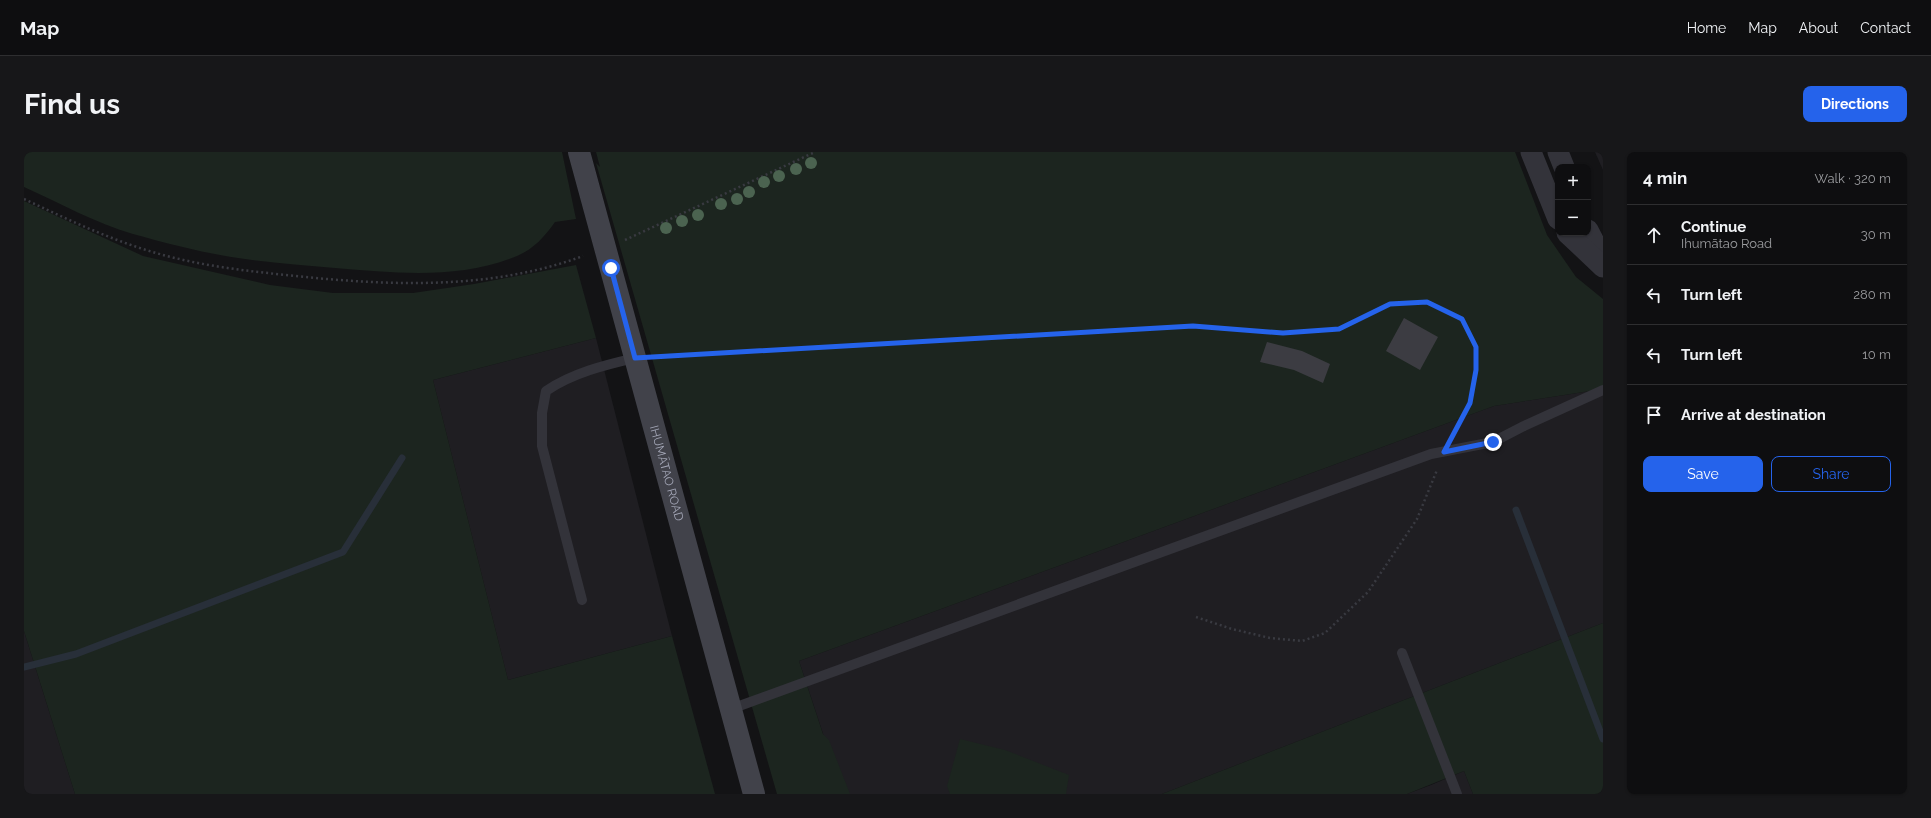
<!DOCTYPE html>
<html lang="en">
<head>
<meta charset="utf-8">
<style>
  body { margin:0; font-family:Raleway,sans-serif; background:#171719; color:#f1f3f6 }
  .controls { position:absolute; right:12px; top:12px; display:grid; overflow:hidden; border-radius:8px; box-shadow:0 1px 3px #0004 }
  .controls button { width:36px; height:36px; display:grid; place-items:center; padding:0; border:0; border-bottom:1px solid #2e2e30; background:#0e0e10; color:#f1f3f6; font:20px sans-serif }
  .stop { position:absolute; width:12px; height:12px; margin:-9px; border:3px solid #2563eb; border-radius:50%; background:#fff }
  .stop.end { background:#2563eb; border-color:#fff; box-shadow:0 1px 4px #0008 }
  .list { margin:0; padding:0; list-style:none }
  h2 { display:flex; justify-content:space-between; align-items:center; height:52px; margin:0; padding:0 16px; font-size:17px }
  h2 small { font-size:13px; font-weight:400; color:#9b9c9f }
  .list li { display:grid; grid-template-columns:26px 1fr auto; gap:12px; align-items:center; box-sizing:border-box; height:60px; padding:0 16px; border-top:1px solid #2e2e30 }
  .list b { display:block; font-size:15px; white-space:nowrap }
  .list p { margin:0; font-size:13px; white-space:nowrap; color:#9b9c9f }
  .list em { font-size:13px; font-style:normal; color:#9b9c9f }
  .actions { display:flex; gap:8px; padding:12px 16px }
  .actions a { flex:1; padding:9px 0; border:1px solid #2563eb; border-radius:8px; text-align:center; font-size:14px; color:#2563eb }
  .actions .main { background:#2563eb; color:#fff }
  .icon { flex:none; width:22px; height:22px; fill:none; stroke:currentColor; stroke-width:2; stroke-linecap:round; stroke-linejoin:round }
  .map { position:relative; flex:none; width:1579px; height:642px; overflow:hidden; border-radius:8px }
  header { display:flex; align-items:center; gap:24px; box-sizing:border-box; height:56px; padding:0 20px; background:#0e0e10; border-bottom:1px solid #2e2e30 }
  header strong { font-size:19px }
  nav { display:flex; gap:22px; margin-inline-start:auto; font-size:14px }
  .intro { display:flex; align-items:center; justify-content:space-between; box-sizing:border-box; height:96px; padding:0 24px }
  h1 { margin:0; font-size:28px }
  .button { padding:10px 18px; border-radius:8px; background:#2563eb; color:#fff; font-size:14px; font-weight:700 }
  main { display:flex; gap:24px; padding:0 24px }
  aside { flex:1; background:#0e0e10; border-radius:8px; box-shadow:0 1px 3px #0004 }
  .map>svg:first-child { display:block }
  .built { fill:#1f1e22 }
  .green { fill:#1c251f }
  .lines { fill:none; stroke-linecap:round; stroke-linejoin:round }
  .stream { stroke:#282f39; stroke-width:7 }
  .building { fill:#3c3c42 }
  .path { stroke:#393a41; stroke-width:2.5; stroke-dasharray:2 3; stroke-linecap:butt }
  .lane { stroke:#33333a; stroke-width:10 }
  .street { stroke:#33333a; stroke-width:21 }
  .secondary { stroke:#41424a; stroke-width:22 }
  .tree { fill:#4b6350 }
  .route { stroke:#2563eb; stroke-width:5 }
  .labels { text-anchor:middle; dominant-baseline:central; stroke-width:3; stroke-linejoin:round; paint-order:stroke }
  .street-label { font-size:12px; fill:#a3a6b6; stroke:#0e0e10 }
</style>
</head>
<body>
<header>
<strong>Map</strong>
<nav><a>Home</a><a>Map</a><a>About</a><a>Contact</a></nav>
</header>
<div class="intro"><h1>Find us</h1><a class="button">Directions</a></div>
<main>
<div class="map">
<svg width="1579" height="642" viewBox="0 0 1579 642">
  <rect width="100%" height="100%" fill="#131315"/>
  <!-- built -->
  <g class="built">
    <path d="M1571,0H1579V18Z"/>
    <path d="M572,186L648,484L484,528L409,228Z"/>
    <path d="M1579,237V471L1138,642H819L775,509L1470,254Z"/>
    <path d="M0,479L51,642H0Z"/>
    <path d="M1440,619L1449,642H1383L1407,633Z"/>
  </g>
  <!-- green -->
  <g class="green">
    <path d="M0,0H538L552,67L531,70C521,84 510,97 493,104C435,128 372,121 311,116C281,113 251,111 221,107C183,102 145,92 109,82C71,71 36,51 0,35Z"/>
    <path d="M572,0H1491L1523,83L1552,125L1579,147V237L1470,254L775,509L799,582L805,588L826,642H753L572,11L576,15Z"/>
    <path d="M0,49L119,104L246,133L309,141H389L450,132L552,113L572,186L409,228L484,528L648,484L691,642H51L0,479Z"/>
    <path d="M1579,471V642H1449L1440,619L1383,642H1138Z"/>
    <path d="M936,587L981,598L1045,623L1042,642H926L923,634Z"/>
  </g>
  <g class="lines">
    <!-- stream -->
    <g class="stream">
      <path d="M1492,358L1579,587"/>
      <path d="M0,515L52,502L319,400L378,306"/>
    </g>
  </g>
  <!-- building -->
  <g class="building">
    <path d="M1380,166L1414,185L1396,218L1362,199Z"/>
    <path d="M1243,190L1278,199L1306,212L1299,231L1270,218L1236,210Z"/>
  </g>
  <g class="lines">
    <!-- path -->
    <g class="path">
      <path d="M0,47C47,69 93,91 143,104C189,116 234,120 281,125C374,134 470,137 559,104"/>
      <path d="M601,88L791,0"/>
      <path d="M634,205L1169,174L1259,181L1315,177L1366,151L1403,150L1438,167L1451,195L1452,218L1446,251L1430,280"/>
      <path d="M1172,465L1208,477L1246,486L1278,489L1301,481L1344,440L1393,367L1413,318"/>
    </g>
    <!-- lane -->
    <g class="lane">
      <path d="M558,448L518,294V261L522,239C548,221 581,213 611,206"/>
      <path d="M1378,501L1433,642"/>
      <path d="M707,557L1407,302L1469,290L1500,274L1579,238"/>
    </g>
    <!-- street -->
    <g class="street">
      <path d="M1507,0L1534,67"/>
      <path d="M1534,0L1540,15"/>
      <path d="M1564,78L1579,107"/>
      <path d="M1543,81L1579,115"/>
    </g>
    <!-- secondary -->
    <path class="secondary" id="s1" d="M555,0L730,642"/>
  </g>
  <!-- trees -->
  <g class="tree">
    <circle cx="787" cy="11" r="6"/>
    <circle cx="772" cy="17" r="6"/>
    <circle cx="755" cy="24" r="6"/>
    <circle cx="740" cy="30" r="6"/>
    <circle cx="725" cy="40" r="6"/>
    <circle cx="713" cy="47" r="6"/>
    <circle cx="697" cy="52" r="6"/>
    <circle cx="674" cy="63" r="6"/>
    <circle cx="658" cy="69" r="6"/>
    <circle cx="642" cy="76" r="6"/>
  </g>
  <g class="lines">
    <!-- route -->
    <path class="route" d="M587,116L611,206L1169,174L1259,181L1315,177L1366,152L1403,150L1438,167L1452,195V218L1446,251L1420,300L1469,290"/>
  </g>
  <g class="labels">
    <!-- street labels -->
    <g class="street-label">
      <text stroke="none"><textPath href="#s1" startOffset="333">IHUMĀTAO ROAD</textPath></text>
    </g>
  </g>
</svg>
<div class="controls">
<button>+</button>
<button>−</button>
</div>
<div class="stop" style="left:587px;top:116px"></div>
<div class="stop end" style="left:1469px;top:290px"></div>
</div>
<aside>
<h2>4 min<small>Walk · 320 m</small></h2>
<ul class="list">
<li><svg class="icon" aria-label="ahead" viewBox="0 0 24 24"><path d="M12 20V5M6 11l6-6 6 6"/></svg><div><b>Continue</b><p>Ihumātao Road</p></div><em>30 m</em></li>
<li><svg class="icon" aria-label="left" viewBox="0 0 24 24"><path d="M17 20v-9H6M10 6l-5 5 5 5"/></svg><div><b>Turn left</b></div><em>280 m</em></li>
<li><svg class="icon" aria-label="left" viewBox="0 0 24 24"><path d="M17 20v-9H6M10 6l-5 5 5 5"/></svg><div><b>Turn left</b></div><em>10 m</em></li>
<li><svg class="icon" aria-label="arrive" viewBox="0 0 24 24"><path d="M6 21V4h12l-3 4 3 4H6"/></svg><div><b>Arrive at destination</b></div></li>
</ul>
<div class="actions"><a class="main">Save</a><a>Share</a></div>
</aside>
</main>
</body>
</html>
